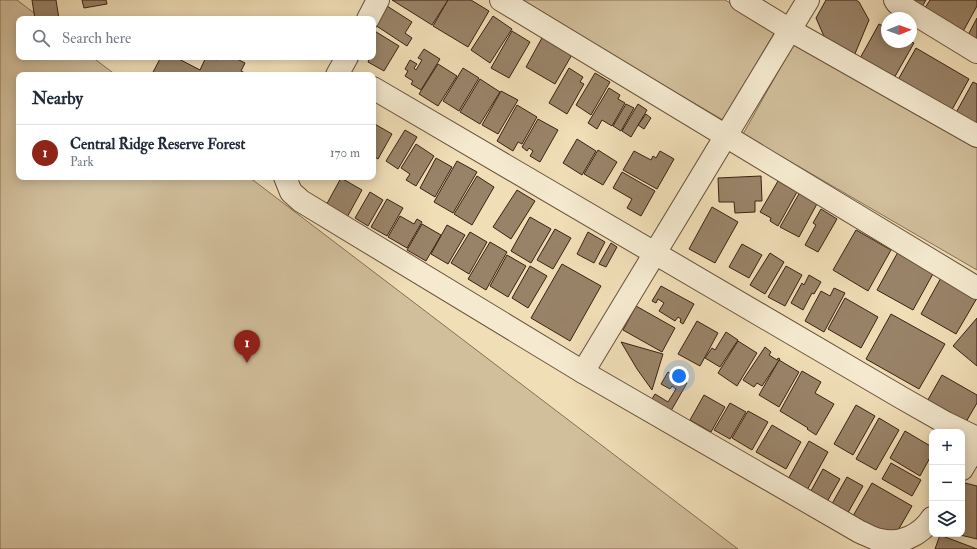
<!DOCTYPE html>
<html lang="en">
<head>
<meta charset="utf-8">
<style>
  body { margin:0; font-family:"IM FELL Double Pica",serif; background:#f2f2f3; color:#1f2937 }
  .controls { position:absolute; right:12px; bottom:12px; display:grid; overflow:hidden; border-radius:8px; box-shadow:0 2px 10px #0003 }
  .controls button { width:36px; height:36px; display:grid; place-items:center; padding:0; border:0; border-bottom:1px solid #e0e1e3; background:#fff; color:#1f2937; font:20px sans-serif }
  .compass { position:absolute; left:881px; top:12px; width:36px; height:36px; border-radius:50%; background:#fff; box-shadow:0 2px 10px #0003; rotate:89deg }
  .you { position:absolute; left:679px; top:376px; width:14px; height:14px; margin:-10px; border:3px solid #fff; border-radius:50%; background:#1a73e8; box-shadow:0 0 0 6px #1a73e833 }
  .badge { display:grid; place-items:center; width:26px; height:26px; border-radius:50%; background:#8f2418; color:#fff; font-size:13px; font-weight:700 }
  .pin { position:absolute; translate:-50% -33px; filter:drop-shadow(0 1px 2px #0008) }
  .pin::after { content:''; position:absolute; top:21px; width:14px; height:12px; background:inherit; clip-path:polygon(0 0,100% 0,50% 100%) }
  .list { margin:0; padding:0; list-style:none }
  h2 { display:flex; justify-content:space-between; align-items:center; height:52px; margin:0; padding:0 16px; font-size:17px }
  h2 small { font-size:13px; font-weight:400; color:#747a83 }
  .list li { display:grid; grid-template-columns:26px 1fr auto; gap:12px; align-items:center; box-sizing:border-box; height:56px; padding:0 16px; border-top:1px solid #e0e1e3 }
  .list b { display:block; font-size:15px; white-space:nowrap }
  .list p { margin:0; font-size:13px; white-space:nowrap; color:#747a83 }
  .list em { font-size:13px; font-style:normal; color:#747a83 }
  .icon { flex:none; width:22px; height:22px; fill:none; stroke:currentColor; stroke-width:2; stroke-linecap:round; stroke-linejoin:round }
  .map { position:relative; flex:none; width:977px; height:549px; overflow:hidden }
  .search { position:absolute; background:#fff; box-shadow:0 2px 10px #0003; left:16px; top:16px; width:360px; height:44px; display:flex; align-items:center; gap:10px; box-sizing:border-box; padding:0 14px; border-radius:8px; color:#747a83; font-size:15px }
  .panel { position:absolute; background:#fff; box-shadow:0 2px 10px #0003; left:16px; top:72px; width:360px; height:108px; border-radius:8px }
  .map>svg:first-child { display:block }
  .green { fill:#d1be9b; stroke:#867056 }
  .building { fill:#998368; stroke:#3b2112 }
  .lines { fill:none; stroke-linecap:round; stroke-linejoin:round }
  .minor-casing { stroke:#68503b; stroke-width:24 }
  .minor { stroke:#f5ead0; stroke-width:22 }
</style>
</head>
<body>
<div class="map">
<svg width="977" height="549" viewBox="0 0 977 549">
  <rect width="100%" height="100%" fill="#f0deb7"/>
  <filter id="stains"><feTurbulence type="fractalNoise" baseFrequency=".005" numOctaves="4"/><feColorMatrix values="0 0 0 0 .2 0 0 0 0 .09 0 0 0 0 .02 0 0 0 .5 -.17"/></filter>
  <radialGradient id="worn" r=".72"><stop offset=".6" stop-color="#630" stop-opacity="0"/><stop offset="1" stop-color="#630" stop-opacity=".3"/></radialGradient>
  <!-- green -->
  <g class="green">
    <path d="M0,0H17L42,19H19V57H92L116,75H19V177H249L738,549H0Z"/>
    <path d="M518,0H725L776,30L723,120Z"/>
    <path d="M796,40L977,146V270L743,134Z"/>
  </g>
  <!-- building -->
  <g class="building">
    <path d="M32,0H56L59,19H35Z"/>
    <path d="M82,0H106L107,4L84,8Z"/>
    <path d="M392,0H448L432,25Z"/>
    <path d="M448,0H471L489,11L468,47L433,26Z"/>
    <path d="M826,0H856L859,2L869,20L852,61L830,50L816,18Z"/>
    <path d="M903,0H926L920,10Z"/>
    <path d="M930,0H977V6L960,37L921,14Z"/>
    <path d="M387,6L412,22L405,33L412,38L407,46L375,25Z"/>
    <path d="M493,16L512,29L490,63L471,50Z"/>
    <path d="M977,18V40L968,35Z"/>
    <path d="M879,24L887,28V42H911L914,43L893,80L859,60Z"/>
    <path d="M373,30L399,46L384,71L368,62L370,57H373Z"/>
    <path d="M512,31L530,42L509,78L491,68Z"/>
    <path d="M543,36L573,53L555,84L526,67Z"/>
    <path d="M916,48L969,79L949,115L895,85Z"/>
    <path d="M424,49L440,59L421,90L411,84L413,81L405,76L408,71L405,69L410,60L417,64L414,68L416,70L422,60L418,58Z"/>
    <path d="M161,57H175L200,70L206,57H212L217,60L218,57H233L245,63L241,71L249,75H155L152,74Z"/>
    <path d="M438,64L457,76L438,106L419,94Z"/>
    <path d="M463,68L479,78L459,111L443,101Z"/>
    <path d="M569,68L583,77L580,82L584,84L567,114L549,103Z"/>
    <path d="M595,73L610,82L591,115L576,105Z"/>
    <path d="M480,79L500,92L480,124L460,112Z"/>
    <path d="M973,82L977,84V132L953,118Z"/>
    <path d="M609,88L620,95L618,99L625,103L612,126L602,120L597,129L588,123Z"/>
    <path d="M501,91L518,100L498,134L482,125Z"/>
    <path d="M626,104L634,108L621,131L613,126Z"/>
    <path d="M638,104L647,110L631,137L622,131Z"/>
    <path d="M517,105L537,117L522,144L518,142L513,151L497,141Z"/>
    <path d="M646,114L651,118L644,129L638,125Z"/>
    <path d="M538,119L558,130L540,162L530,156L533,151L529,148L527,151L522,147Z"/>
    <path d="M373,123L392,134L378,159L373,156Z"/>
    <path d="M405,130L417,137L398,169L386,161Z"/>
    <path d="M577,139L596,151L582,175L563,163Z"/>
    <path d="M416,144L434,156L416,186L406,180L410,174L401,168Z"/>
    <path d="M598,150L617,162L603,185L584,174Z"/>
    <path d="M634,151L651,160L653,156L656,158L660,151L674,159L657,189L623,170Z"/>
    <path d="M436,158L452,167L435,197L420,188Z"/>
    <path d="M457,161L477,172L453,213L434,202Z"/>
    <path d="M622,172L655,191L641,216L627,208L632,199L613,188Z"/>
    <path d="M477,176L494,187L472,225L454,214Z"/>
    <path d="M761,176L762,201H755V212L735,213L734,202H719L718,178Z"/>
    <path d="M341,178L362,190L345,221L324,209Z"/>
    <path d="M778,181L797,192L778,226L770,221L771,218L760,212Z"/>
    <path d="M517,190L535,201L511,239L493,227Z"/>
    <path d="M370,192L383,200L368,226L355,218Z"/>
    <path d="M800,192L818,202L799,237L780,227Z"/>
    <path d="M387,199L403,208L387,236L371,227Z"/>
    <path d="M712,207L738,222L715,263L689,249Z"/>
    <path d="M821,209L837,219L818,252L805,245L816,225L813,223Z"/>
    <path d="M400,216L414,224L417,219L422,222L407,248L388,237Z"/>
    <path d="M530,217L551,229L531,263L511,251Z"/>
    <path d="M422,224L441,235L426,261L407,250Z"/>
    <path d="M447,225L465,235L448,264L431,254Z"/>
    <path d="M555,229L571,238L553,269L537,260Z"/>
    <path d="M856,230L891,250L868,291L833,270Z"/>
    <path d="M470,232L487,242L469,274L451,263Z"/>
    <path d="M588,232L605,242L594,263L577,254Z"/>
    <path d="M490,242L507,252L486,290L468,279Z"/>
    <path d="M611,243L617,247L606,267L599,264Z"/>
    <path d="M742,244L762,255L749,278L729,267Z"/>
    <path d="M898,252L934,272L913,310L877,290Z"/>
    <path d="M770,253L784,262L765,294L750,285Z"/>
    <path d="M507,255L526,266L508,297L490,286Z"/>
    <path d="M562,264L601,286L570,341L531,318Z"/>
    <path d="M530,266L547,276L528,308L512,298Z"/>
    <path d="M786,266L802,275L785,306L768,297Z"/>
    <path d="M809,275L821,282L814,294L812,293L803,310L791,303L802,283L804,285Z"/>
    <path d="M942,276L977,298L956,334L921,314Z"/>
    <path d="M661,286L694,304L683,324L680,322L681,319L678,317L675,321L659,311L664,303L658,299L656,303L652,301Z"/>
    <path d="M834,288L845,293L824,332L805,321L821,291L830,296Z"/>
    <path d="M845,298L878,317L861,348L828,329Z"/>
    <path d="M636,306L675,328L662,352L623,330Z"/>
    <path d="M891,314L945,344L919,389L866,359Z"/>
    <path d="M977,318V366L953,346Z"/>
    <path d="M697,321L718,333L700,366L678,354Z"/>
    <path d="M726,332L738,340L720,367L705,358L712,348L715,350Z"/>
    <path d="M738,341L757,353L737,386L718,373Z"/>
    <path d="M621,342L663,354L652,390L637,369Z"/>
    <path d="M765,347L771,352L769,355L777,360L778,358L780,359L762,386L757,383L754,387L743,380Z"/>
    <path d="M779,360L799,372L779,407L759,395Z"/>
    <path d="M802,371L821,382L815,393L834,404L816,435L807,429L808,428L780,411Z"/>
    <path d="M668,372L687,383L668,416L649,404L655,394L668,402L676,389L672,386L670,389L661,384Z"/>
    <path d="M942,375L977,395V403L963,427L925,405Z"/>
    <path d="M704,395L725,407L711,432L690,420Z"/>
    <path d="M730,403L746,412L730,439L714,430Z"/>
    <path d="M856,405L875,416L853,455L834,444Z"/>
    <path d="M748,411L768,422L752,450L732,438Z"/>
    <path d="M879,418L899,430L876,470L856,459Z"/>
    <path d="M772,425L801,442L786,469L756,452Z"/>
    <path d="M905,431L932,447V454L920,476L890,458Z"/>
    <path d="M809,441L828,452L806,492L787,481Z"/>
    <path d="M891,463L921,480L912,496L882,479Z"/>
    <path d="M823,469L840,479L824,507L807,498Z"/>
    <path d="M847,477L863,486L845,518L829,509Z"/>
    <path d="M872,483L912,506L893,539L853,516Z"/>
    <path d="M965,483L977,486V539L956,534H962V494Z"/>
    <path d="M940,535L977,549H935Z"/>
  </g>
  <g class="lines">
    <!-- minor casing -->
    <g class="minor-casing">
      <g id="minor">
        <path d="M501,0L977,288"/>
        <path d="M741,0L790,30L977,136"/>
        <path d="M895,0L897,3L977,52"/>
        <path d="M368,19L378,0"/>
        <path d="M337,75L347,57"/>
        <path d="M373,88L902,398L946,423L977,438"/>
        <path d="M285,177L291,192L301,201L583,372L860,532C866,534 873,539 880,540C900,545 921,535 932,518"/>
        <path d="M583,372L808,0"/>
        <path d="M962,469L977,444"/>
      </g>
    </g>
    <!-- minor -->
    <use href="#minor" class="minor"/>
  </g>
  <rect width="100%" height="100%" filter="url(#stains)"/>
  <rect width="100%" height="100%" fill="url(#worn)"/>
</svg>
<div class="controls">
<button>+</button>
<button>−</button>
<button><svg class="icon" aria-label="layers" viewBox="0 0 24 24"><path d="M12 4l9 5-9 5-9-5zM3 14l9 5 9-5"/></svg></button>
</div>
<svg class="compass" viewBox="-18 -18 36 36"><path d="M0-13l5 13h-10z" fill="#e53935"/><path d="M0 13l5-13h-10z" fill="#747a83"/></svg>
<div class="you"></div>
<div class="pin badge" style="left:247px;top:363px">1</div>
<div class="search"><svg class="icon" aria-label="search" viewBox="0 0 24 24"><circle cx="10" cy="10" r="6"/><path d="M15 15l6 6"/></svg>Search here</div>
<section class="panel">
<h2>Nearby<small></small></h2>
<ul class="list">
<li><span class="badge">1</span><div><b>Central Ridge Reserve Forest</b><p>Park</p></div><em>170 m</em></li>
</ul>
</section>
</div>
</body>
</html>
